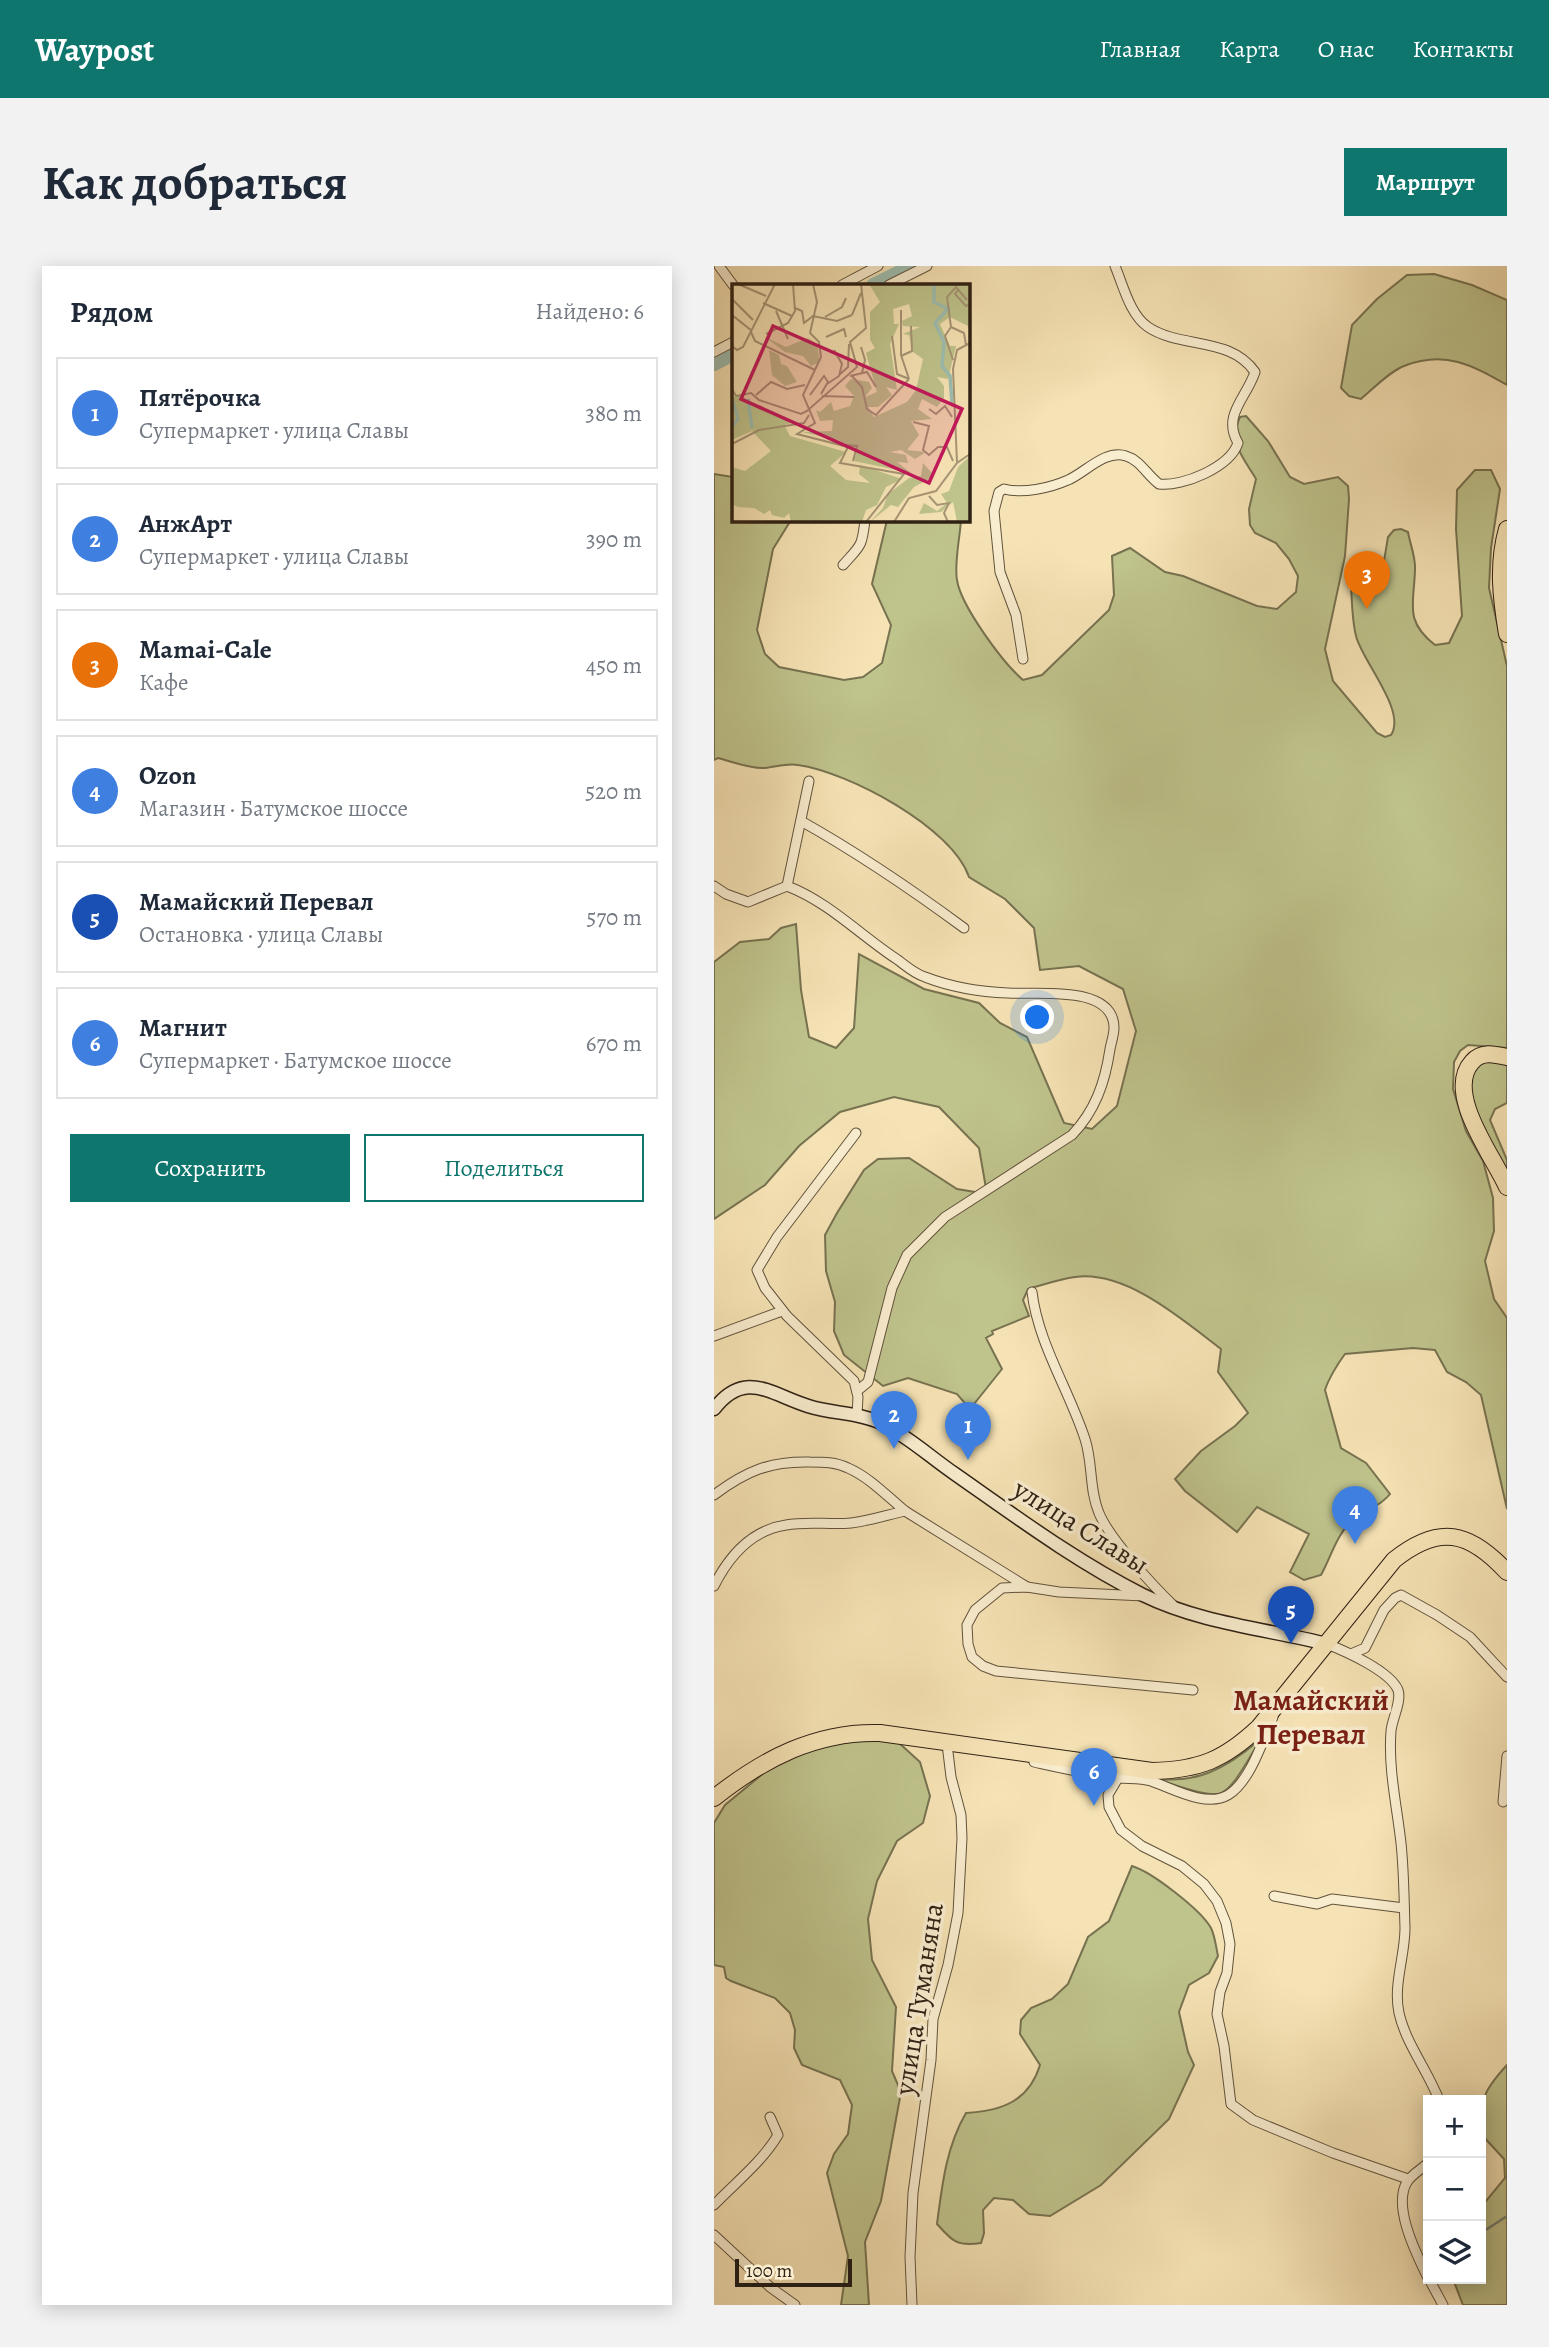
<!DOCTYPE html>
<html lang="ru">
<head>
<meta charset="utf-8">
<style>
  body { margin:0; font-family:Alegreya,serif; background:#f2f2f3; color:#1f2937 }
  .controls { position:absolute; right:21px; bottom:21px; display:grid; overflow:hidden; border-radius:0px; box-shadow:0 4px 18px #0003 }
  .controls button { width:63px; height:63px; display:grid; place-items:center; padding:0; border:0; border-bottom:2px solid #e0e1e3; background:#fff; color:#1f2937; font:35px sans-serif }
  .scale { position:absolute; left:21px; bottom:18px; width:117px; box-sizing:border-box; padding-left:7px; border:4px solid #2f2114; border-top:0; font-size:19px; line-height:24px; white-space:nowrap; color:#2f2114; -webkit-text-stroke:5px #f9edcf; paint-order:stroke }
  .you { position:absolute; left:324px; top:752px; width:24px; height:24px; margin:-18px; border:5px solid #fff; border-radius:50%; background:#1a73e8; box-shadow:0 0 0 10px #1a73e833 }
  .badge { display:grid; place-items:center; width:46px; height:46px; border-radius:50%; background:#0f766e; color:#fff; font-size:23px; font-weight:700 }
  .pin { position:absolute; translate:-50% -58px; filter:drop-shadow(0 2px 4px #0008) }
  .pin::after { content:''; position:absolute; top:37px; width:24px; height:21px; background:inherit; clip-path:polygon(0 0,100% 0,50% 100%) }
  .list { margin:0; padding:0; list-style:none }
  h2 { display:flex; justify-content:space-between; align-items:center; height:91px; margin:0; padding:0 28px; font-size:30px }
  h2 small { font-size:23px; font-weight:400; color:#747a83 }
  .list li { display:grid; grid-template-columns:46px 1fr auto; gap:21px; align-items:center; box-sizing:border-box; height:112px; margin:0 14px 14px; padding:0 14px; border:2px solid #e0e1e3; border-radius:0px }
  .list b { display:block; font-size:26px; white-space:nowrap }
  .list p { margin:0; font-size:23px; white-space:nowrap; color:#747a83 }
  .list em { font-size:23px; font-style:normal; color:#747a83 }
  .actions { display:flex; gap:14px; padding:21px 28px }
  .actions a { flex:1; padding:16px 0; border:2px solid #0f766e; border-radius:0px; text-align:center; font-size:24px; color:#0f766e }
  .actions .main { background:#0f766e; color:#fff }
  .icon { flex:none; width:38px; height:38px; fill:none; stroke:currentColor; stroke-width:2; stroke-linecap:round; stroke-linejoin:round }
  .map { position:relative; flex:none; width:793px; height:2039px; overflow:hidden; border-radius:0px }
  header { display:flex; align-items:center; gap:42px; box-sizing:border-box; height:98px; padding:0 35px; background:#0f766e; color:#fff }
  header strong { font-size:33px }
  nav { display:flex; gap:38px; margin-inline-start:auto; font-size:24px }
  .intro { display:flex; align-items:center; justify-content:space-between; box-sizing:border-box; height:168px; padding:0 42px }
  h1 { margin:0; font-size:49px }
  .button { padding:18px 32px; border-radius:0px; background:#0f766e; color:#fff; font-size:24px; font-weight:700 }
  main { display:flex; gap:42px; padding:0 42px }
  aside { flex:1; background:#fff; border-radius:0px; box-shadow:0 4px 18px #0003 }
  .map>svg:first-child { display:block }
  .green { fill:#bfc38c; stroke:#777250; stroke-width:2 }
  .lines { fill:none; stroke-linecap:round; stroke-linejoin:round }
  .stream { stroke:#717f72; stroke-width:2.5 }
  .river { stroke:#9dbeb0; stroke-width:14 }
  .street-casing { stroke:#61523c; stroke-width:11 }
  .secondary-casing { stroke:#2f2114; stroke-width:15 }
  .highway-casing { stroke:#2f2114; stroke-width:18 }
  .street { stroke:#f9edcf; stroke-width:9 }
  .secondary { stroke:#f9edcf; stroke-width:12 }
  .highway { stroke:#f6e3b5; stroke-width:16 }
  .labels { text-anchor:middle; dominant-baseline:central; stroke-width:7; stroke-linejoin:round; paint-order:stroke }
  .street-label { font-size:28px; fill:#2f2114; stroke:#f9edcf }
  .neighbourhood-label { font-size:30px; font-weight:bold; fill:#7a1f14; stroke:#f9edcf }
  .inset-river { fill:none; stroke:#9dbeb0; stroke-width:3.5 }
  .inset-road { fill:none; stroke:#a69575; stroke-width:2 }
  .view { fill:#c2185b; fill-opacity:0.15; stroke:#c2185b; stroke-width:3.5 }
  .inset-edge { fill:none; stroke:#2f2114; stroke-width:3.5 }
</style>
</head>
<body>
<header>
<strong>Waypost</strong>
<nav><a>Главная</a><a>Карта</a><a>О нас</a><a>Контакты</a></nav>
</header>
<div class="intro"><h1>Как добраться</h1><a class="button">Маршрут</a></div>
<main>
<aside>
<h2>Рядом<small>Найдено: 6</small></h2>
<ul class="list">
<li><span class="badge" style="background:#3f7fe0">1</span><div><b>Пятёрочка</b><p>Супермаркет · улица Славы</p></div><em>380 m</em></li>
<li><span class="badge" style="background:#3f7fe0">2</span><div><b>АнжАрт</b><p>Супермаркет · улица Славы</p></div><em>390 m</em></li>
<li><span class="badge" style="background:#e8710a">3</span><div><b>Mamai-Cale</b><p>Кафе</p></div><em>450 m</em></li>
<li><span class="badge" style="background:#3f7fe0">4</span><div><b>Ozon</b><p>Магазин · Батумское шоссе</p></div><em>520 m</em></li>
<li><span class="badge" style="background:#1a4fb4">5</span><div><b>Мамайский Перевал</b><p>Остановка · улица Славы</p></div><em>570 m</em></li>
<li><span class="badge" style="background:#3f7fe0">6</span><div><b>Магнит</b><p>Супермаркет · Батумское шоссе</p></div><em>670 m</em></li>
</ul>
<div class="actions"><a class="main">Сохранить</a><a>Поделиться</a></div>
</aside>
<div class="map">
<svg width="793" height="2039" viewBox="0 0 793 2039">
  <rect width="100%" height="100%" fill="#f6e3b5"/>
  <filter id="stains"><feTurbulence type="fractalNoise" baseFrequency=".00286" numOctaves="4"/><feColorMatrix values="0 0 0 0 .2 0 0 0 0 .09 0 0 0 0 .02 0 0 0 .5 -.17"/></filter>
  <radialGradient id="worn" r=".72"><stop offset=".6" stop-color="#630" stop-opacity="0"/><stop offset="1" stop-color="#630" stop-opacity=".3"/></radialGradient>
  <!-- green -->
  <g class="green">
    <path d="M720,8L758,19L793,34V119C758,99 731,84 690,100C675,106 660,122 647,133L635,130L627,122L638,59L663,33L693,9Z"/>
    <path d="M532,150L554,175L576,211L590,218L624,211L634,220L635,233L631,290L611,383L619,415L663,467L671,471L677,469C693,445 648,395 642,370C638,354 638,336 637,320C647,313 658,319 667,313L674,271L680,264L687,263L694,266C696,278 702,292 701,304C700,338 690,355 721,379L735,377L748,350L742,263L743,224L761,204H777L786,223L777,282L775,322L793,400V782L754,779L746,785L740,796L739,823L752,865L769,895L779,932L780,965L771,995L780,1033L793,1052V1243L767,1129L752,1116L733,1106L721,1084L699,1082L631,1088C624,1097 614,1114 611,1124L627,1182L652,1197L676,1228C666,1241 651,1244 639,1254C623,1267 617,1291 607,1309L590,1314L576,1306L595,1268L543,1241L523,1266L471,1225L461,1213L487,1185L521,1160L534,1147L504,1106L507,1083C469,1054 412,1004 361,1011C345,1013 329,1019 314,1023L309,1034L315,1050L278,1065L279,1068L272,1072L288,1103L256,1143L243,1128L194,1112L169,1120L130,1089L120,1065L121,1036L112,1005L111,969L123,947L150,904L164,893L195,892L243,923L273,928L265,882L225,841L180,831L126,846L85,880L51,919L0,953V696L26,676L55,673L67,662L82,658L87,724L95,771L122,782L140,762L145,688L210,723L265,737L286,757L313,771L350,857L378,863L403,840L422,765L409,723L365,700L326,704L320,662L291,633L255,611C238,561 134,506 84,499C73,497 62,501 51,502C36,503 19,496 4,492L0,494V208L19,211V254H77L59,283L43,364L51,388L65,401L130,414L149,411L168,397L177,359L158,318L173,254H247C246,271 240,298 243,314C247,340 289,397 309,414L328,409L395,344L400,329L398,290L416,282L451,306L469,310L543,340L563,343L582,326L584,310L575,293L562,277L541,267L536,259L535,243L542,213C529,191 514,177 526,151Z"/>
    <path d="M793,794V837L781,843L776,854L793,894V908L757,838L755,810L765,796Z"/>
    <path d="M138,1472L184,1476L206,1496L216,1530L209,1557L183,1575L163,1615L154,1653L158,1694L182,1741L178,1805L187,1826L167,1935L151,1976L155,2039H127L134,1990L113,1907L120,1888L134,1868L138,1839L126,1814L88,1799L80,1782L81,1764L76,1747L61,1732L17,1715L12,1712L10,1701L0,1699V1557L11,1539L51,1506L93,1483Z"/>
    <path d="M544,1475L545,1477C536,1489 522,1519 509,1526C497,1534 453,1516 439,1512C481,1519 513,1502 544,1475Z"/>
    <path d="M418,1600C438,1606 487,1644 497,1662C501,1670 502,1681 504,1690L495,1707L475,1719L465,1746L474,1786L480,1799L455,1853L387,1919L336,1950L315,1948L299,1934L280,1932L269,1944L270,1967L267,1977C243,1981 238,1975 223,1958C228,1920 232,1881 252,1847C288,1845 315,1835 326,1799L306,1768L307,1754L317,1742L338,1733L354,1718L374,1671L395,1655Z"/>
    <path d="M793,1799V2039H749L739,2013H767V1941L791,1912L790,1893L767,1868C767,1832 769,1825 793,1799Z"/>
  </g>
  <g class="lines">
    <!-- stream -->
    <path class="stream" d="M767,1967L793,1950"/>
    <!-- river -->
    <g class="river">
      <path d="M159,19L198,0"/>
      <path d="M0,98L19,88"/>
    </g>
    <!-- street casing -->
    <g class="street-casing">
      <g id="street">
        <path d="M5,0L19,19"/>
        <path d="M128,19L164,0"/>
        <path d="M175,19L213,0"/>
        <path d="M0,86L19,76"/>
        <path d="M129,299C147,279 148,281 151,254"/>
        <path d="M309,393L302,349L286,306L280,245L285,226L290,223C309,228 336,222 354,214C371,207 391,183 412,190C426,194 433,209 445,218C469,221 516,201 524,177C508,149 532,133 541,106C516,70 467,83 434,61C416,49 409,19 401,0"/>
        <path d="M87,555C144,587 197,623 250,662"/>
        <path d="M0,620L12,628L34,636L73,620"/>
        <path d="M73,620C115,636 147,670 184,694C192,700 201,708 211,711C237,721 266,726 294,727C322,729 400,718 400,762C400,769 397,777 396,783C391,817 381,845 358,869L231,951L193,989L178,1022L154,1116L143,1125"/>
        <path d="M73,620L95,515"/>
        <path d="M142,867L63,971L43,1004L51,1022L73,1050L140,1115L144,1131L143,1148"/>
        <path d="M318,1026C324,1077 355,1124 371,1173C379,1197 375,1224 385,1247C395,1272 439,1320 459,1339"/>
        <path d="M0,1070L68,1045"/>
        <path d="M0,1229C32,1205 56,1195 96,1196C109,1196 122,1196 134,1202C155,1211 173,1230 191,1245"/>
        <path d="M0,1320C15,1290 38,1264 72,1259C93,1255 116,1259 137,1257C155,1255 173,1249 191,1245L313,1321"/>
        <path d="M430,1330L345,1326L313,1321L288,1322L261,1344L253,1359L254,1378L258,1391L269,1400L282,1405L479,1424"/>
        <path d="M613,1378C631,1385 676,1405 684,1424C688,1435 678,1453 677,1465C674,1502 683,1541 687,1577C690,1605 690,1634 691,1662C691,1690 679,1719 685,1747C692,1778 714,1805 725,1834"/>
        <path d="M637,1388L651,1382L670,1344L681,1332L687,1329L723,1349L756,1371L793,1411"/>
        <path d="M320,1496C347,1502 377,1509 405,1512C416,1513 426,1512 437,1515C458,1522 492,1542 514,1529C536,1516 549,1474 559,1451"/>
        <path d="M404,1512L394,1529L395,1541L407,1564L428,1580L468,1600L490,1618L503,1635L512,1657L516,1678L513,1707L506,1726L503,1748L510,1780L517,1838L539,1854L619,1887L694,1913"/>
        <path d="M789,1536L793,1490"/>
        <path d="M560,1630L603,1638L618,1633L690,1642"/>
        <path d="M714,1897C708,1903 698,1908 693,1916C678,1941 703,1989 714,2012"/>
        <path d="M0,1939C21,1917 48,1896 64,1869L56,1851"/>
        <path d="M0,1969L56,2021L81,2039"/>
        <path d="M715,2013L729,2039"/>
        <path d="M198,2039L196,1991L199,1927L217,1794L219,1753L234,1699L244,1647L248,1572L247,1549L237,1511L233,1478"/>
      </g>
    </g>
    <!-- secondary casing -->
    <g class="secondary-casing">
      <path id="secondary" d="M0,1143C31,1103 56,1128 94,1140C118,1148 144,1146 167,1157C194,1170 216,1191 241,1208C301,1250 363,1296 429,1329C486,1357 552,1363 613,1378"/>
    </g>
    <!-- highway casing -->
    <g class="highway-casing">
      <g id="highway">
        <path d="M793,263C783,298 787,332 793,368"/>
        <path d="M793,791C780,788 767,785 758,796C730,827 780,891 793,921"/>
        <path d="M0,1532C49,1493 102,1465 166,1467L438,1505C485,1504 510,1494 545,1461L680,1294C725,1258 755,1265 793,1306"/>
      </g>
    </g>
    <!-- street -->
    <use href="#street" class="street"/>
    <!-- secondary -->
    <use href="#secondary" class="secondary"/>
    <!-- highway -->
    <use href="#highway" class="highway"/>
  </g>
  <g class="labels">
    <!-- street labels -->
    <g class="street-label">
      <text transform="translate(367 1261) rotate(32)">улица Славы</text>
      <text transform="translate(205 1733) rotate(-81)">улица Туманяна</text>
    </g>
    <!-- neighbourhood labels -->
    <g class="neighbourhood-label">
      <text x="597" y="1434">Мамайский<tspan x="597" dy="34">Перевал</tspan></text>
    </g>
  </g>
  <!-- overview -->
  <g transform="translate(18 18)">
    <rect width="238" height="238" fill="#f6e3b5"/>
    <path d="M137,0H238V43L218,33L208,40L218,62H224L216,95L205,93L212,102V114L205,123L190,115L186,125L200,135L179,137L187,151L175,166L194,168L183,175L169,166L158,168L174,171L176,179L165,178L179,189L122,177L125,166L106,156L70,148L100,147L101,136L88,137L84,126L88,128L99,118L102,127L118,122L122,112L113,102L119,95L137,98L140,104L133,113L145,108L134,69L143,64L138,56V28L148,18ZM177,20L180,32L170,37L171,42L188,43L171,50L177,51L181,68L191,75L184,106L175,118L142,133L136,123H146L160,111L154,103L165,106L158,60L167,40H162L161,25ZM33,53L54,63L76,54L85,60L88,78L79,82L71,72L53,68ZM37,66L47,71L49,80L55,82L65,98L53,102L40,91ZM7,111L60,139L52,141L58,152L114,168L98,182L114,196L138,199L127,190L128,181L170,195L154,203L145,221L134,226L130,238H59L57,229L52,234L40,231L38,226L32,230L22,224L6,223L0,220V183L13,187L39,167L20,147L0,156V114ZM238,172V238H225L221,218L209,228L187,230L192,219L205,227L215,219L209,210L217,207L226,183ZM191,179L200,189L197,195L182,203L166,223L159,221L138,238L151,224L156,210L177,194L189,192Z" fill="#bfc38c" fill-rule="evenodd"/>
    <path class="inset-river" d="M202,0V18L216,25L203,39L212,58L210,82L218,92L220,119M16,115L20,144M0,143L6,135L1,117"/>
    <path class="inset-road" d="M6,0L34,12M81,0L85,18L78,49L87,58L89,73L71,111L83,139L65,150L116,163L108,179L172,190L134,238M226,6L223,10L234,22L238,20M0,15L21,36M31,19L60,32M63,24L70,27L72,39L81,32L105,37L120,31M169,26V71L177,95M44,27L56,55M0,31L20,47M120,31L129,9M93,33L110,23L114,14M219,43L213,52L221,76M19,48L23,57L83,86M34,50L56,39L63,27L61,0M160,52L165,90L177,95M94,53L112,45L114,53M234,61L232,49L219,43L215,13L224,3L235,16M0,62L5,66L11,63L43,0M129,63L133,76L130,89M169,72L180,67L179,42M107,91L116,83L117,60M118,92L135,88L144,103M120,92L130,103L135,125L144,131L177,95M95,100L107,92L110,80L102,66M0,105L4,112L19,109L27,116L69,130L75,127L125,83L118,58L134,44L129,0M24,111L39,98L55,105L73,101M78,111L92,92L96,98L89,110M90,112L122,113M197,125L204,130L213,122L220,133M181,138L197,142L191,166L197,171L206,163H215L221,177M0,160L27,146L72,139L77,131M111,161L125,162L121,177M225,178L221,85L225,66L238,59M197,212L205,221L217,219L212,229L216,238M162,238L177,214L204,207L225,179L238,170"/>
    <path class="view" d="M41,42L230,125L197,199L9,115Z"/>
    <rect width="238" height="238" class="inset-edge"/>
  </g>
  <rect width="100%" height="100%" filter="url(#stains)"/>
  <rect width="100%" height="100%" fill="url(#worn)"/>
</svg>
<div class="controls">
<button>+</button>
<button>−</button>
<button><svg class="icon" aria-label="layers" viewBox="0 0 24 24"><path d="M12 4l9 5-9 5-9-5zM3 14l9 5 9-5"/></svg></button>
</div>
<div class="scale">100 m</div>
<div class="you"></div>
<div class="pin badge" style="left:254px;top:1194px;background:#3f7fe0">1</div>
<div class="pin badge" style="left:180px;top:1183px;background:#3f7fe0">2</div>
<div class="pin badge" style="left:653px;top:343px;background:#e8710a">3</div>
<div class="pin badge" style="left:641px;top:1278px;background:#3f7fe0">4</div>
<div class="pin badge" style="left:577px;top:1378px;background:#1a4fb4">5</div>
<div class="pin badge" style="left:380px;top:1540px;background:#3f7fe0">6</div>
</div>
</main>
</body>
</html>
